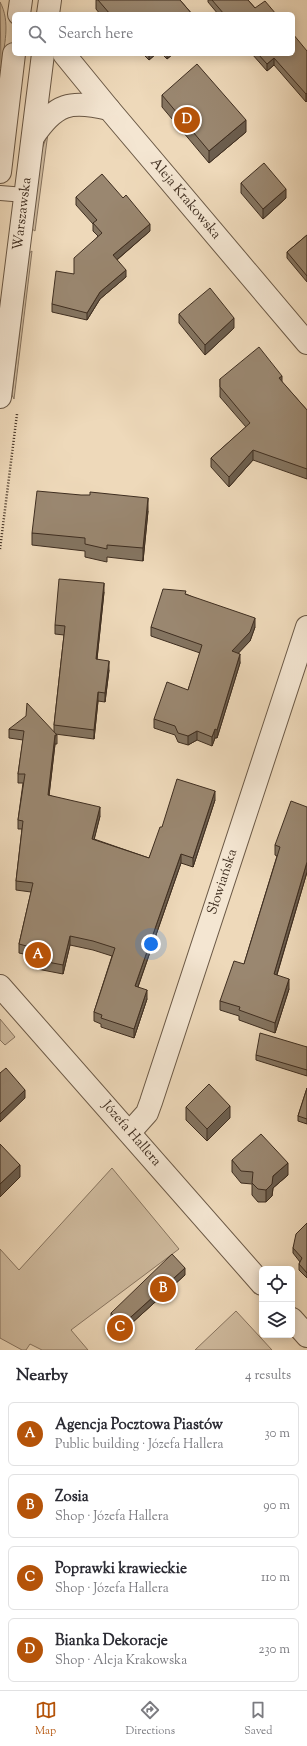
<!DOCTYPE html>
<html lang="en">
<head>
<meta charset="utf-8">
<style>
  body { margin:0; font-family:"Sorts Mill Goudy",serif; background:#f2f2f3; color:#2b2b33 }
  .controls { position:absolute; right:12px; bottom:12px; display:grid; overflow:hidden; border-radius:6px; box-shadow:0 2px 10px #0003 }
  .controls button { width:36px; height:36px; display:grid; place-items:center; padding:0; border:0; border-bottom:1px solid #e1e1e2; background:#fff; color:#2b2b33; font:20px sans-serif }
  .you { position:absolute; left:151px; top:944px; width:14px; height:14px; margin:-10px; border:3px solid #fff; border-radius:50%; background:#1a73e8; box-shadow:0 0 0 6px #1a73e833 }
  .badge { display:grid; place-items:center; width:26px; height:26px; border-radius:50%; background:#b45309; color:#fff; font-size:13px; font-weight:700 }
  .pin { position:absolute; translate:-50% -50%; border:2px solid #fff; box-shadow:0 1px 4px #0006 }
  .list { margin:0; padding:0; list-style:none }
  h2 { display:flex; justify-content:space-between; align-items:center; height:52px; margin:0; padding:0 16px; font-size:17px }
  h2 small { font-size:13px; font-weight:400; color:#7c7c81 }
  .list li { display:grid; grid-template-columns:26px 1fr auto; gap:12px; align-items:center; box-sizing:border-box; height:64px; margin:0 8px 8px; padding:0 8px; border:1px solid #e1e1e2; border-radius:6px }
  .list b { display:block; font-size:15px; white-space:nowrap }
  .list p { margin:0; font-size:13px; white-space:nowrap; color:#7c7c81 }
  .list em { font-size:13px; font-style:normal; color:#7c7c81 }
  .icon { flex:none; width:22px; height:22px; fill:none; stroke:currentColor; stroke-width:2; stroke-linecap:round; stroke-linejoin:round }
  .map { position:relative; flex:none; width:307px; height:1350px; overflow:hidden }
  .search { position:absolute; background:#fff; box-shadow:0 2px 10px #0003; left:12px; right:12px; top:12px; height:44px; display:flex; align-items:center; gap:10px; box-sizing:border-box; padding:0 14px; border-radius:6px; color:#7c7c81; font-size:15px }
  .sheet { height:340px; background:#fff }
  nav { display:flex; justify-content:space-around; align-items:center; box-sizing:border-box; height:56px; border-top:1px solid #e1e1e2; background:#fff; font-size:11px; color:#7c7c81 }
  nav a { display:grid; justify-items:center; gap:2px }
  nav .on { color:#b45309 }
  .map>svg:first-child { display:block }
  .green { fill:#d0bca0; stroke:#887560 }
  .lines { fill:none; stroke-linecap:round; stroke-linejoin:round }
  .service-casing { stroke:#6b5946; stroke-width:16 }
  .minor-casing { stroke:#6b5946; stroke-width:24 }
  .tertiary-casing { stroke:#6b5946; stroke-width:24 }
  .path { stroke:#3f2e20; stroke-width:2.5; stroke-dasharray:1 2; stroke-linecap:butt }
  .service { stroke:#f4e6d2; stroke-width:14 }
  .minor { stroke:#f4e6d2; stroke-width:22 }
  .tertiary { stroke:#f4e6d2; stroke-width:22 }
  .wall { fill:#847460; stroke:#3f2e20 }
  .shaded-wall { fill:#6c5e4e; stroke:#3f2e20 }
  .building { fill:#9a8770; stroke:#3f2e20 }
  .labels { text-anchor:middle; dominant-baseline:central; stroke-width:3; stroke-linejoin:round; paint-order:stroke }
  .street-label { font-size:14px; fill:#3f2e20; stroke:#f4e6d2 }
</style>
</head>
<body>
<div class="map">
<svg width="307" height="1350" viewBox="0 0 307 1350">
  <rect width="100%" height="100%" fill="#eed9ba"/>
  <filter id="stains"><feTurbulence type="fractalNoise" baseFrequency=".005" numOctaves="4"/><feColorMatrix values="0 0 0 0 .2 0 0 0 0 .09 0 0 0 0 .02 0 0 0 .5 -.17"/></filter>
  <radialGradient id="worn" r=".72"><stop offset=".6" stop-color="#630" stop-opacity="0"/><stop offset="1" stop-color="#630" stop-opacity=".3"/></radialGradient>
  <!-- green -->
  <g class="green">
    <path d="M0,2C11,22 4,46 1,68Z"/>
    <path d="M48,133L35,231L32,229L42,149Z"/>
    <path d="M32,251L14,399L12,395L29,253Z"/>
    <path d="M0,1019L15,1037L5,1045L0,1040Z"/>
    <path d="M112,1168L179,1249L71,1330L88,1350H42L30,1344L26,1350H22L0,1338V1249L19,1270Z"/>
    <path d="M236,1311L272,1350H195Z"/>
  </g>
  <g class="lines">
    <!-- service casing -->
    <g class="service-casing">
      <path id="service" d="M0,193L25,195"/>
    </g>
    <!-- minor casing -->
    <g class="minor-casing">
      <g id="minor">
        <path d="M64,54L109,109L307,343"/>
        <path d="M0,986L262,1284"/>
        <path d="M130,1132L147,1113L151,1102L307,627"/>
        <path d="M292,1319L307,1336"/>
      </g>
    </g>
    <!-- tertiary casing -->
    <g class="tertiary-casing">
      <g id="tertiary">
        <path d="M19,14L21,0"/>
        <path d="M48,14L50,0"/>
        <path d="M33,137C56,103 70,100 109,109"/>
        <path d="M0,172L14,54"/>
        <path d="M0,397L43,54"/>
      </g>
    </g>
    <!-- path -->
    <path class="path" d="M0,549L17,414"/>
    <!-- service -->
    <use href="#service" class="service"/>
    <!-- minor -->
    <use href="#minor" class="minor"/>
    <!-- tertiary -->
    <use href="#tertiary" class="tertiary"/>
  </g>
  <!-- wall -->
  <g class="wall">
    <path d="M96,0H180L192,14H100L96,9Z"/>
    <path d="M208,0H248L255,8L276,14H218L208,2Z"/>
    <path d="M307,51V101L306,102L274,65L267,71L252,54H293Z"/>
    <path d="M143,54H156L149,60Z"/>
    <path d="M162,54H173L167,59Z"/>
    <path d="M162,95L246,132L209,163L162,107Z"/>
    <path d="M241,183L286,198L263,219L241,193Z"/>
    <path d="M76,197L150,231L117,260L126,277L100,299L87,320L52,312V304L74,274L98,236L93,231V224L76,205Z"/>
    <path d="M307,235V282L287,258V252Z"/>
    <path d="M179,314L234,328L205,355L179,323Z"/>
    <path d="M220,379L282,382L307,410V479L253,460L229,487L211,467V458L246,427L220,397Z"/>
    <path d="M148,511L143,561L107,557V562L85,557V551L32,545V533Z"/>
    <path d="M104,592L97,659L109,670L105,702L98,701L94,739L55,734L57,735V744H55L49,795L100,816L94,839L149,858L162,827L215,800L193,867L181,863L138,987L147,999L134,1038L101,1027V1024L94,1021V1012L112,956L93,950L70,945L63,974L32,968V956L19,953V944L31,892L16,890V881L22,829H18V820L23,783H18V774L23,740L9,738V729L54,732V725L64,635L55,634V625Z"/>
    <path d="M186,594L255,627L250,641L238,653L240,663L217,738H215L212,746L197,740L188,745L178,742L175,735L154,728V719L188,690L200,653L151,636V627Z"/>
    <path d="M307,807V872L277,975L289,989L275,1033L239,1020V1016L220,1010V1001L244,964L277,856L275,855V845Z"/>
    <path d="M307,1047V1076L256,1060V1055Z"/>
    <path d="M307,1088V1124L298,1121V1116Z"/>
    <path d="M186,1107L230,1118L207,1141L186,1120Z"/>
    <path d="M232,1160L288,1175L273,1188L272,1196L266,1202H258L252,1195V1184L241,1183L232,1172Z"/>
    <path d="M307,1223V1278L299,1270V1264L300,1262L293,1253V1248Z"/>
    <path d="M185,1275L122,1332L111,1320V1313Z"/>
  </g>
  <!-- shaded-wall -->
  <g class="shaded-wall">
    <path d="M149,54H156L149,60Z"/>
    <path d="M167,54H173L167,59Z"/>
    <path d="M274,58V65L267,71V64Z"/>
    <path d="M307,93V101L306,102V94Z"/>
    <path d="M246,120V132L209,163V151Z"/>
    <path d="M286,189V198L263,219V209Z"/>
    <path d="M150,224V231L113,263V255Z"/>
    <path d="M126,270V277L100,299L87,320V313L100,292Z"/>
    <path d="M234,318V328L205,355V345Z"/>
    <path d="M282,376V385L279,378Z"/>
    <path d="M253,450V460L229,487V477Z"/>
    <path d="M148,498V511L143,561V548Z"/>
    <path d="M104,583V592L96,668V659Z"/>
    <path d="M255,618V627L250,641L232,660V651Z"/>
    <path d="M240,654V663L217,738V730Z"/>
    <path d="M109,661V670L105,702V693Z"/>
    <path d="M98,692V701L94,739V730Z"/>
    <path d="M215,729V738L212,746V737Z"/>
    <path d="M197,731V740L188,745V736Z"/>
    <path d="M55,735V744L48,804V795Z"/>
    <path d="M215,791V800L193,867V858Z"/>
    <path d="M100,807V816L92,848V839Z"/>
    <path d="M181,854V863L135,995V986Z"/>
    <path d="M307,862V872L274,984V974Z"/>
    <path d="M70,936V945L63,974V965Z"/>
    <path d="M289,979V989L275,1033V1023Z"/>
    <path d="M147,990V999L134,1038V1029Z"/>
    <path d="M25,1090V1098L0,1122V1114Z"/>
    <path d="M230,1106V1118L207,1141V1129Z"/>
    <path d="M288,1163V1175L273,1188L272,1196L266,1202V1190L273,1176Z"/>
    <path d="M20,1165V1177L0,1197V1184Z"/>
    <path d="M185,1268V1275L122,1332V1325Z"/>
  </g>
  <!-- building -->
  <g class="building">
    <path d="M98,0H180L192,14H110Z"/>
    <path d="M212,0H248L255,8L265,1L276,14H224Z"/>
    <path d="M293,34L307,51V93L306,94L274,58L267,64L258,54H293Z"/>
    <path d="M197,64L246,120L209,151L162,95Z"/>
    <path d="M264,163L286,189L263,209L241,183Z"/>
    <path d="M102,174L123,198L126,195L150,224L113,255L126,270L100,292L87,313L52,304L56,271L74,274V258L102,233L93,223L97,220L76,197Z"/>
    <path d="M307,235V276L287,252Z"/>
    <path d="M210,288L234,318L205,345L179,314Z"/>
    <path d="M259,347L282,376L279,378L307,410V469L253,450L229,477L211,458L250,423L220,387V379Z"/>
    <path d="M37,491L81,495H90V492L148,498L143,548L107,545V549L85,544V538L32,533Z"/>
    <path d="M59,579L104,583L96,659L109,661L105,693L98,692L94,730L54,725L65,626L55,625Z"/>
    <path d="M163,589L186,591L185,594L255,618L250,632L232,651L240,654L217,730L215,729L212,737L197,731L188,736L178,733L175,726L154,719L167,682L188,690L202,645L151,627Z"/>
    <path d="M27,703L57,735H55L48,795L100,807L92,839L149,858L160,827H162L177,779L215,791L193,858L181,854L135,986L147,990L134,1029L101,1018L102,1015L94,1012L115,948L93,941L70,936L63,965L32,959L34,948L19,944L33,883L16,881L23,821L18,820L25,774H18L24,731L9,729L26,716Z"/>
    <path d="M291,801L307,807V862L274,974L289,979L275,1023L239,1010L240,1007L220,1001L234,961L244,964L280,847L275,845Z"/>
    <path d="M260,1033L307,1047V1070L256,1055Z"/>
    <path d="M6,1068L25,1090L0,1114V1073Z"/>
    <path d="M209,1084L230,1106L207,1129L186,1107Z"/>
    <path d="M307,1088V1119L298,1116Z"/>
    <path d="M261,1134L288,1163L273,1176L272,1184L266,1190L258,1189L252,1183L253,1172L241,1171L232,1160Z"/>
    <path d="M0,1144L20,1165L0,1184Z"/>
    <path d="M307,1223V1273L299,1264L302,1258L293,1248L296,1234Z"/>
    <path d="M172,1254L185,1268L122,1325L111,1313Z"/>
  </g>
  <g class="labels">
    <!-- street labels -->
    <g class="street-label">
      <text transform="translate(185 199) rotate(50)">Aleja Krakowska</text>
      <text transform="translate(23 214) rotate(-83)">Warszawska</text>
      <text transform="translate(223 882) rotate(-72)">Słowiańska</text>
      <text transform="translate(131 1134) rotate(49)">Józefa Hallera</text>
    </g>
  </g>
  <rect width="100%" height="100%" filter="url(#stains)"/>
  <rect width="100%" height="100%" fill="url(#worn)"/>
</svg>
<div class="controls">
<button><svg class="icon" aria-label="locate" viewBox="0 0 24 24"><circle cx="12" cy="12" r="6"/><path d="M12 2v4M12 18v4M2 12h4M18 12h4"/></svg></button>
<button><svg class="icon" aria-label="layers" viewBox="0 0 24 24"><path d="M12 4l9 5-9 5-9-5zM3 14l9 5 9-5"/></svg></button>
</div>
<div class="you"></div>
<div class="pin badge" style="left:38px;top:955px">A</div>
<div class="pin badge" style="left:163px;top:1289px">B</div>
<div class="pin badge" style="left:120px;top:1328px">C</div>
<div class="pin badge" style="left:187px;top:120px">D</div>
<div class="search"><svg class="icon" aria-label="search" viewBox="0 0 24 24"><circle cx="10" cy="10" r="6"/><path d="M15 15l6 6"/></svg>Search here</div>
</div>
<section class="sheet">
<h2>Nearby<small>4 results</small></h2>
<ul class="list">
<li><span class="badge">A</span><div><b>Agencja Pocztowa Piastów</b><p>Public building · Józefa Hallera</p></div><em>30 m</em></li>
<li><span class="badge">B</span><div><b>Zosia</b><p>Shop · Józefa Hallera</p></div><em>90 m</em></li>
<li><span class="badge">C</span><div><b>Poprawki krawieckie</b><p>Shop · Józefa Hallera</p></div><em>110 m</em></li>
<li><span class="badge">D</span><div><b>Bianka Dekoracje</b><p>Shop · Aleja Krakowska</p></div><em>230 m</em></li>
</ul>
</section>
<nav>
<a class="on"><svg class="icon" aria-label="map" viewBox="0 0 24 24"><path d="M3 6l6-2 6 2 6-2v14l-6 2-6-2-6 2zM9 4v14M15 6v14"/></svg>Map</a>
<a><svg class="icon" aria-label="directions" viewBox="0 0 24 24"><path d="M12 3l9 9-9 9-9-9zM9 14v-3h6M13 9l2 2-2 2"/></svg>Directions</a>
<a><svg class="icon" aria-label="saved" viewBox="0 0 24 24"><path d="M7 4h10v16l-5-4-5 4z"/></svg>Saved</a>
</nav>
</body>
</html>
